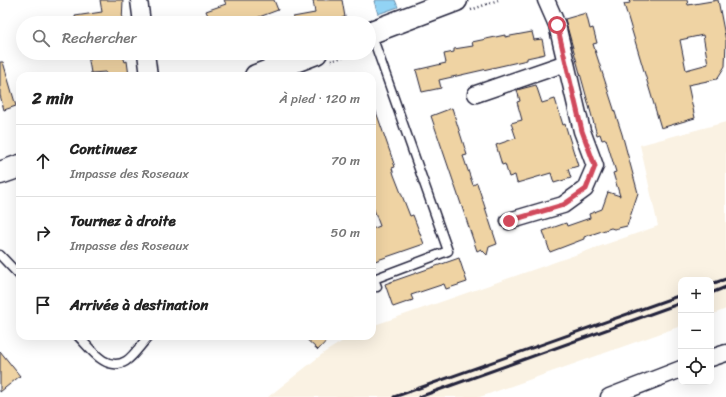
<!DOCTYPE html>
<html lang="fr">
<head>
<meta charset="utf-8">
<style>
  body { margin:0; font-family:Sriracha,sans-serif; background:#f2f2f2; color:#222 }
  .controls { position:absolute; right:12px; bottom:12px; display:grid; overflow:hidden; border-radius:8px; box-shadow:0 4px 16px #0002 }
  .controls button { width:36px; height:36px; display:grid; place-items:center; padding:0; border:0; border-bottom:1px solid #e0e0e0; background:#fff; color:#222; font:20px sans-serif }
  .stop { position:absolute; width:12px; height:12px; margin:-9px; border:3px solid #d1495b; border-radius:50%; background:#fff }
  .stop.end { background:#d1495b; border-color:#fff; box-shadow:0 1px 4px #0008 }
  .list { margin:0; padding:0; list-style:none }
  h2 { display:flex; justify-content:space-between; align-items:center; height:52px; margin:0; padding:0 16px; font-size:17px }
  h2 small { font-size:13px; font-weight:400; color:#767676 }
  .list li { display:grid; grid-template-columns:26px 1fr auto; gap:12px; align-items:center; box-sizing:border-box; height:72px; padding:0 16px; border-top:1px solid #e0e0e0 }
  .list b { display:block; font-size:15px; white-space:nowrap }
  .list p { margin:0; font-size:13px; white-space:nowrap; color:#767676 }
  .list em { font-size:13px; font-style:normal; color:#767676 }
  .icon { flex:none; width:22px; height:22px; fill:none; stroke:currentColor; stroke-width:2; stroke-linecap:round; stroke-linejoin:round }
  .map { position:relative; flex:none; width:726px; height:397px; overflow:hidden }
  .search { position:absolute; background:#fff; box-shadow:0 4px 16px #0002; left:16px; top:16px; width:360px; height:44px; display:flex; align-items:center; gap:10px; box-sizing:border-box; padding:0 14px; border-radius:22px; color:#767676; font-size:15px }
  .panel { position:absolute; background:#fff; box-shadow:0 4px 16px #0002; left:16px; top:72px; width:360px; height:268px; border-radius:12px }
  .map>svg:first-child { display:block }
  .built { fill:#faf2e3 }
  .water { fill:#92d3f4; stroke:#658caa }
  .building { fill:#efd3a3; stroke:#22223b; fill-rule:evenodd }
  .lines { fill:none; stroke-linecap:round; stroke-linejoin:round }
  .service-casing { stroke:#22223b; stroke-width:11 }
  .minor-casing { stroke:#22223b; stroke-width:19 }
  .secondary-casing { stroke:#22223b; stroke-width:25 }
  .path { stroke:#22223b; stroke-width:2.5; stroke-dasharray:1 3; stroke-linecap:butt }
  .service { stroke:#fff; stroke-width:8 }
  .minor { stroke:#fff; stroke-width:16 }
  .secondary { stroke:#fff; stroke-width:22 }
  .rail { stroke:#22223b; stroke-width:3 }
  .route { stroke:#d1495b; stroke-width:5 }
</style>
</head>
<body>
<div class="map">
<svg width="726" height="397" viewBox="0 0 726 397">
  <rect width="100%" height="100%" fill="#fff"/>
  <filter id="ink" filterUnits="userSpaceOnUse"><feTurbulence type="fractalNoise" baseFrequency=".025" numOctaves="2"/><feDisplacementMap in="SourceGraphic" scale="8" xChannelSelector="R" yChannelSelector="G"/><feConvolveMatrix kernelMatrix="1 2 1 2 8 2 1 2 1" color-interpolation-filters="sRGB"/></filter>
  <g filter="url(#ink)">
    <!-- built -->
    <path class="built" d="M726,122V309L711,315V280H681V326L480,397H268L325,352L351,336H372V326L658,226L640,145Z"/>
    <!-- water -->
    <path class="water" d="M377,0H395L398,7L378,14L374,1Z"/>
    <!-- building -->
    <g class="building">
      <path d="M100,0H123L122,23H76L75,16L102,12Z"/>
      <path d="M224,0H274L278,10L243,23H234L232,20L224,23H211L206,11L226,4Z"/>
      <path d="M313,0H342L345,17L328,20L329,23H293V17L315,13Z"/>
      <path d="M629,0H687L688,5L718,0L726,41L725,66L717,79L688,85L695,118L661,128L624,4L630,3ZM703,35L708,64L686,70L680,40Z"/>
      <path d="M586,13L590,29L593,28L597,43L593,44L622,134L638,193L627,226L614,229L611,228L584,237V239L550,252L543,231L566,223L567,226L590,218L589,214L602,209L608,192L620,196L613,173L616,172L606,139L602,140L600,134L597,135L565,19Z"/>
      <path d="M532,32L534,40L542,39L545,54L527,58V60L439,80L441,88L422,92L416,70L446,63L444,54L454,52V49L473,46L472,42L505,35V37Z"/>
      <path d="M98,53H122L125,62L127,61L129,76H106V72L91,73L88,55Z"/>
      <path d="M0,62H3L16,106L4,110L0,95Z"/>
      <path d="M536,85L542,103L555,99L563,125L565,124L578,166L568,169L571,178L554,183L551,173L517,183L515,175L509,177L505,164L502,165L496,145L516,138L511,123L522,120L517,102L520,101L517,90Z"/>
      <path d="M372,106H374L390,152L395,167L392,168L394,175L410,216L413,215L424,244L372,262V229L380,226L372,204Z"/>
      <path d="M452,108L467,155L463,156L473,185L477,183L497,244L489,247L487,255L481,249L477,251L431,116Z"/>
      <path d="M459,258L467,282L446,289L444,284L411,295L413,300L393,307L385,284Z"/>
      <path d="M303,336H331L318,350Z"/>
      <path d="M0,351L20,376L0,392Z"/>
    </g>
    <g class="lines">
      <!-- service casing -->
      <g class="service-casing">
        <g id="service">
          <path d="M371,33L448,251L374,279L377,287"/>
          <path d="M0,255L20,276"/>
          <path d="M78,336C90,348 106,373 126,361C134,356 142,343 149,336"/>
        </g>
      </g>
      <!-- minor casing -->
      <g class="minor-casing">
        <g id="minor">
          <path d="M139,0L142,23"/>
          <path d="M146,53L149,76"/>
          <path d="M476,94L566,63"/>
          <path d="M509,221L563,205L585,189L595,166L582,131L557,25L546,0"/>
          <path d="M711,358L726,353"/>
          <path d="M609,397L681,369"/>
        </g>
      </g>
      <!-- secondary casing -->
      <g class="secondary-casing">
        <g id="secondary">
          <path d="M369,33L456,0"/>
          <path d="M256,76L316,53"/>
          <path d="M0,173L20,166"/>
        </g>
      </g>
      <!-- path -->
      <g class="path">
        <path d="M471,10L498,0"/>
        <path d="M331,61L354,53"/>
      </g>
      <!-- service -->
      <use href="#service" class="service"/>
      <!-- minor -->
      <use href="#minor" class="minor"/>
      <!-- secondary -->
      <use href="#secondary" class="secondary"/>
      <!-- rail -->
      <g class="rail">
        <path d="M711,284L726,279"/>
        <path d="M711,293L726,287"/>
        <path d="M394,397L681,295"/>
        <path d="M419,397L681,303"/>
      </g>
    </g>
  </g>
  <g class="lines" filter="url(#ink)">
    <!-- route -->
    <path class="route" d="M509,221L563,205L586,189L595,166L582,131L557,25"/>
  </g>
</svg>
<div class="controls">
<button>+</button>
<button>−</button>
<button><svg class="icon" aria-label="locate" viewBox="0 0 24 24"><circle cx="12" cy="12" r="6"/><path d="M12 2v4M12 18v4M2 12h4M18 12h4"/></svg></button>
</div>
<div class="stop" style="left:557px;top:25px"></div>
<div class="stop end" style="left:509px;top:221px"></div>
<div class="search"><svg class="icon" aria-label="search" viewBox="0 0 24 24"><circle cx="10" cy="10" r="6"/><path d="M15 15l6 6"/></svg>Rechercher</div>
<section class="panel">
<h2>2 min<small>À pied · 120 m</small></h2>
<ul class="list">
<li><svg class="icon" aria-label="ahead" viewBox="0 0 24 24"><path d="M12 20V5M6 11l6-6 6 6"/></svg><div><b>Continuez</b><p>Impasse des Roseaux</p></div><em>70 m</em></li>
<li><svg class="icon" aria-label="right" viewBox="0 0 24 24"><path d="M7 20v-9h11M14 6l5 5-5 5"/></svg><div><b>Tournez à droite</b><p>Impasse des Roseaux</p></div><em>50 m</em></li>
<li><svg class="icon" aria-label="arrive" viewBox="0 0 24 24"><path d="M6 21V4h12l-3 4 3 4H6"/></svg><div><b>Arrivée à destination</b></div></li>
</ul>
</section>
</div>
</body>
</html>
